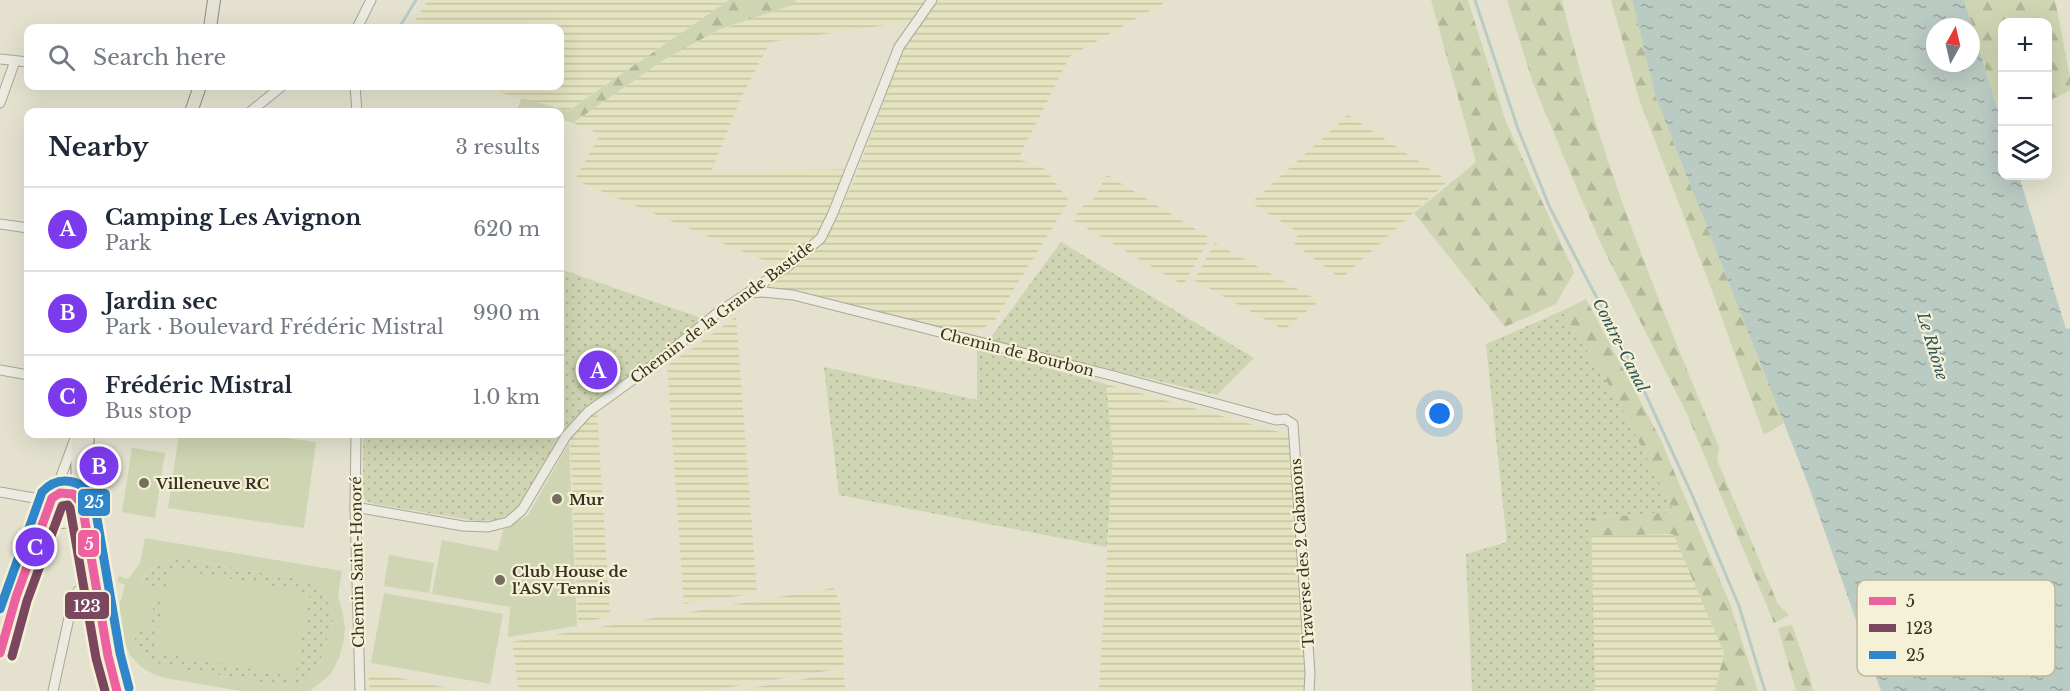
<!DOCTYPE html>
<html lang="en">
<head>
<meta charset="utf-8">
<style>
  body { margin:0; font-family:"Libre Baskerville",serif; background:#f6f6f7; color:#1f2937 }
  .controls { position:absolute; right:18px; top:18px; display:grid; overflow:hidden; border-radius:12px; box-shadow:0 6px 24px #0002 }
  .controls button { width:54px; height:54px; display:grid; place-items:center; padding:0; border:0; border-bottom:2px solid #e0e1e3; background:#fff; color:#1f2937; font:30px sans-serif }
  .compass { position:absolute; left:1926px; top:18px; width:54px; height:54px; border-radius:50%; background:#fff; box-shadow:0 6px 24px #0002; rotate:8deg }
  .you { position:absolute; left:1440px; top:414px; width:21px; height:21px; margin:-15px; border:4px solid #fff; border-radius:50%; background:#1a73e8; box-shadow:0 0 0 9px #1a73e833 }
  .badge { display:grid; place-items:center; width:39px; height:39px; border-radius:50%; background:#7c3aed; color:#fff; font-size:20px; font-weight:700 }
  .pin { position:absolute; translate:-50% -50%; border:3px solid #fff; box-shadow:0 2px 6px #0006 }
  .list { margin:0; padding:0; list-style:none }
  h2 { display:flex; justify-content:space-between; align-items:center; height:78px; margin:0; padding:0 24px; font-size:26px }
  h2 small { font-size:20px; font-weight:400; color:#747a83 }
  .list li { display:grid; grid-template-columns:39px 1fr auto; gap:18px; align-items:center; box-sizing:border-box; height:84px; padding:0 24px; border-top:2px solid #e0e1e3 }
  .list b { display:block; font-size:22px; white-space:nowrap }
  .list p { margin:0; font-size:20px; white-space:nowrap; color:#747a83 }
  .list em { font-size:20px; font-style:normal; color:#747a83 }
  .icon { flex:none; width:33px; height:33px; fill:none; stroke:currentColor; stroke-width:2; stroke-linecap:round; stroke-linejoin:round }
  .map { position:relative; flex:none; width:2070px; height:691px; overflow:hidden }
  .search { position:absolute; background:#fff; box-shadow:0 6px 24px #0002; left:24px; top:24px; width:540px; height:66px; display:flex; align-items:center; gap:15px; box-sizing:border-box; padding:0 21px; border-radius:12px; color:#747a83; font-size:22px }
  .panel { position:absolute; background:#fff; box-shadow:0 6px 24px #0002; left:24px; top:108px; width:540px; height:330px; border-radius:12px }
  .map>svg:first-child { display:block }
  .farmland { fill:url(#farmland-rules) }
  .green { fill:url(#green-dots) }
  .forest { fill:url(#forest-firs) }
  .pitch { fill:#cfd5b2; fill-rule:evenodd }
  .water { fill:url(#water-ripples); fill-rule:evenodd }
  .lines { fill:none; stroke-linecap:round; stroke-linejoin:round }
  .stream { stroke:#bacbc3; stroke-width:3 }
  .minor-casing { stroke:#aaa698; stroke-width:11 }
  .major-casing { stroke:#8f8c7f; stroke-width:14 }
  .minor { stroke:#ecebe1; stroke-width:9 }
  .major { stroke:#e4e2d2; stroke-width:12 }
  .bus-1-casing { stroke:#f5f1d6; stroke-width:14 }
  .bus-2-casing { stroke:#f5f1d6; stroke-width:14 }
  .bus-3-casing { stroke:#f5f1d6; stroke-width:14 }
  .bus-1 { stroke:#ec619f; stroke-width:9 }
  .bus-2 { stroke:#7b475f; stroke-width:9 }
  .bus-3 { stroke:#2f86cb; stroke-width:9 }
  .poi-dot { fill:#756e5d; stroke:#f5f1d6; stroke-width:2 }
  .labels { text-anchor:middle; dominant-baseline:central; stroke-width:4.5; stroke-linejoin:round; paint-order:stroke }
  .street-label { font-size:15px; fill:#393020; stroke:#f5f1d6 }
  .poi-label { font-size:15px; font-weight:bold; fill:#393020; stroke:#f5f1d6; text-anchor:start }
  .water-label { font-size:16px; font-style:italic; fill:#2f5458; stroke:#f5f1d6 }
  .key { fill:#f5f1d6; stroke:#bdb79f; stroke-width:1.5 }
  .key-label { font-size:16px; fill:#393020 }
  .line-badge { stroke:#f5f1d6; stroke-width:2 }
  .badge-label { font-size:16px; text-anchor:middle; font-weight:bold; fill:#fff }
</style>
</head>
<body>
<div class="map">
<svg width="2070" height="691" viewBox="0 0 2070 691">
  <defs>
    <pattern id="farmland-rules" width="6" height="5" patternUnits="userSpaceOnUse" patternTransform="scale(1.5)"><rect width="6" height="5" fill="#e3e3c0"/><path d="M0 2.5h6" fill="none" stroke="#c4c3a5"/></pattern>
    <pattern id="green-dots" width="8" height="8" patternUnits="userSpaceOnUse" patternTransform="scale(1.5)"><rect width="8" height="8" fill="#cfd5b2"/><path d="M2 2h.1M6 6h.1" fill="none" stroke="#b2b799" stroke-width="1.8" stroke-linecap="round"/></pattern>
    <pattern id="forest-firs" width="22" height="20" patternUnits="userSpaceOnUse" patternTransform="scale(1.5)"><rect width="22" height="20" fill="#cfd5b2"/><path d="M5 1l3.5 6h-7zM16 11l3.5 6h-7z" fill="#b2b799"/></pattern>
    <pattern id="water-ripples" width="26" height="14" patternUnits="userSpaceOnUse" patternTransform="scale(1.5)"><rect width="26" height="14" fill="#bacbc3"/><path d="M2 4q2-2 4 0t4 0M15 11q2-2 4 0t4 0" fill="none" stroke="#98a59e"/></pattern>
  </defs>
  <rect width="100%" height="100%" fill="#e4e2cf"/>
  <!-- farmland -->
  <g class="farmland">
    <path d="M428,0H729L568,111L502,93L486,86H560V28H410Z"/>
    <path d="M796,0H929L913,21L770,42L741,98L711,172L849,169L822,227L814,237L795,255L777,266L575,180L600,134L573,123L662,61L721,29L793,5Z"/>
    <path d="M939,0H1169L1070,56L1018,159L1045,169L1069,201L993,323L972,333L934,327L821,297L763,288L819,247L829,233L853,183L903,49Z"/>
    <path d="M1348,115L1448,181L1341,279L1292,242L1300,233L1251,203Z"/>
    <path d="M1107,175L1210,238L1183,285L1073,220L1080,208L1093,200Z"/>
    <path d="M1215,243L1319,301L1284,330L1194,280Z"/>
    <path d="M736,317L757,593L684,604L667,366Z"/>
    <path d="M1106,384L1290,435L1309,676L1306,691H1099L1113,454Z"/>
    <path d="M597,410L610,616L578,624L570,438Z"/>
    <path d="M1673,534L1724,653L1715,691H1595L1591,536Z"/>
    <path d="M833,588L840,603L844,668L706,691H519L512,642Z"/>
    <path d="M368,672L380,674L463,691H370Z"/>
    <path d="M844,672L845,691H734Z"/>
  </g>
  <!-- green -->
  <g class="green">
    <path d="M1061,242L1254,358L1217,395L989,340Z"/>
    <path d="M560,269L704,319L571,422L529,496L519,508L506,516L495,520L477,521L375,504L366,501L363,495V434H560Z"/>
    <path d="M1562,311L1614,393L1675,512L1591,518L1595,691H1472L1466,554L1507,542L1486,344Z"/>
    <path d="M977,349L1106,384L1113,454L1107,547L839,495L824,367L977,400Z"/>
    <path d="M65,498L73,504V515L70,517L51,516L57,500Z"/>
    <path d="M174,559L188,560L300,579L312,585L326,598L332,611L333,621L317,671L304,682L281,686L169,667C149,662 138,651 131,631H149L155,594L161,589L139,583L151,569Z"/>
  </g>
  <!-- forest -->
  <g class="forest">
    <path d="M729,0H796L793,5L720,29L662,61L573,123L560,119V112H535L518,108L521,98L568,111Z"/>
    <path d="M1431,0H1468L1506,122L1574,272L1556,304L1505,327L1414,213L1476,162Z"/>
    <path d="M1507,0H1562C1598,154 1658,301 1719,447L1717,460L1778,604L1789,615L1774,623L1687,414L1601,244L1575,184L1533,83Z"/>
    <path d="M1611,0H1632L1656,98L1784,423L1764,435L1711,288L1639,99Z"/>
    <path d="M1964,0H2055L2070,77V91L2048,101V22H2002L2001,119Z"/>
    <path d="M1586,299L1660,438L1730,604L1758,691H1715L1724,653L1673,534L1591,536V518L1674,512L1614,393L1562,311Z"/>
    <path d="M1792,625L1809,674L1813,691H1796L1778,628Z"/>
  </g>
  <!-- pitch -->
  <g class="pitch">
    <path d="M179,434H257L316,442L304,528L168,508Z"/>
    <path d="M569,443L577,626L508,637L510,607L432,594L442,540L498,551L503,530L528,515Z"/>
    <path d="M132,448L165,453L155,518L122,512Z"/>
    <path d="M145,538L342,571L338,596L342,609L345,627L344,640L339,658L331,674L310,691H241L165,678L153,674L141,667L130,655L120,633V603L125,585L117,581L119,576L128,579L140,563ZM174,559L188,560L300,579L312,585L326,598L332,611L333,621L317,671L304,682L281,686L169,667C149,662 138,651 132,631H149L155,594L159,595L161,589L139,582L151,569Z"/>
    <path d="M389,555L434,563L429,593L384,586Z"/>
    <path d="M169,568L310,593L295,677L154,652Z"/>
    <path d="M384,593L503,614L490,684L371,663Z"/>
  </g>
  <!-- water -->
  <path class="water" d="M1632,0H1964L2002,123V176H2019L2066,329L2070,328V691H1881L1808,484L1656,98ZM1935,27H1971V63H1935Z"/>
  <g class="lines">
    <!-- stream -->
    <g class="stream">
      <path d="M1475,0L1518,129L1550,208L1635,371L1693,497L1739,606L1765,691"/>
      <path d="M399,28L416,0"/>
    </g>
    <!-- minor casing -->
    <g class="minor-casing">
      <g id="minor">
        <path d="M357,28L371,0"/>
        <path d="M0,59L28,62"/>
        <path d="M355,86L357,112"/>
        <path d="M0,103L15,61"/>
        <path d="M250,112L282,86"/>
        <path d="M0,224L28,228"/>
        <path d="M750,293L763,292L793,295L1114,376L1276,420L1285,419L1293,424L1310,673L1309,691"/>
        <path d="M0,370L28,375"/>
        <path d="M356,434L355,507L360,691"/>
        <path d="M0,492L51,501"/>
        <path d="M52,498C61,490 73,490 81,499"/>
        <path d="M355,507L463,526L488,527L508,522L522,510L566,436L588,412L653,365L716,314L788,266L821,238L833,213L899,47L932,0"/>
        <path d="M42,533C54,516 70,529 83,518"/>
        <path d="M0,595L16,597"/>
        <path d="M0,653L16,597L76,436"/>
        <path d="M53,691L72,604L78,591L88,585"/>
      </g>
    </g>
    <!-- major casing -->
    <g class="major-casing">
      <g id="major">
        <path d="M210,28L214,0"/>
        <path d="M191,112L200,86"/>
        <path d="M78,434C75,488 81,539 89,593C94,627 100,659 112,691"/>
        <path d="M88,434L85,486L88,522L110,664"/>
      </g>
    </g>
    <!-- minor -->
    <use href="#minor" class="minor"/>
    <!-- major -->
    <use href="#major" class="major"/>
    <!-- bus-1 casing -->
    <g class="bus-1-casing">
      <path id="bus-1" d="M0,653L16,597L52,498L60,493L73,494L82,504L108,656L117,691"/>
    </g>
    <!-- bus-2 casing -->
    <g class="bus-2-casing">
      <path id="bus-2" d="M12,656L27,601L62,506L68,505L70,508L96,658L105,691"/>
    </g>
    <!-- bus-3 casing -->
    <g class="bus-3-casing">
      <path id="bus-3" d="M0,609L42,492C59,474 84,479 94,501L120,653L129,688"/>
    </g>
    <!-- bus-1 -->
    <use href="#bus-1" class="bus-1"/>
    <!-- bus-2 -->
    <use href="#bus-2" class="bus-2"/>
    <!-- bus-3 -->
    <use href="#bus-3" class="bus-3"/>
  </g>
  <!-- markers -->
  <g class="poi-dot">
    <circle cx="144" cy="483" r="6"/>
    <circle cx="557" cy="499" r="6"/>
    <circle cx="500" cy="580" r="6"/>
  </g>
  <g class="labels">
    <!-- street labels -->
    <g class="street-label">
      <text transform="translate(722 312) rotate(-37)">Chemin de la Grande Bastide</text>
      <text transform="translate(1017 352) rotate(14)">Chemin de Bourbon</text>
      <text transform="translate(1302 553) rotate(-94)">Traverse des 2 Cabanons</text>
      <text transform="translate(357 562) rotate(-91)">Chemin Saint-Honoré</text>
    </g>
    <!-- poi labels -->
    <g class="poi-label">
      <text x="156" y="483">Villeneuve RC</text>
      <text x="569" y="499">Mur</text>
      <text x="512" y="571">Club House de<tspan x="512" dy="17">l'ASV Tennis</tspan></text>
    </g>
    <!-- water labels -->
    <g class="water-label">
      <text transform="translate(1621 345) rotate(63)">Contre-Canal</text>
      <text transform="translate(1933 346) rotate(73)">Le Rhône</text>
    </g>
  </g>
  <!-- legend -->
  <rect x="1857" y="580" width="198" height="96" rx="9" class="key"/>
  <rect x="1869" y="597" width="27" height="8" fill="#ec619f"/>
  <rect x="1869" y="624" width="27" height="8" fill="#7b475f"/>
  <rect x="1869" y="651" width="27" height="8" fill="#2f86cb"/>
  <g class="key-label">
    <text x="1906" y="607">5</text>
    <text x="1906" y="634">123</text>
    <text x="1906" y="661">25</text>
  </g>
  <g class="line-badge">
    <rect x="77" y="488" width="34" height="29" rx="6" fill="#2f86cb"/>
    <rect x="77" y="529" width="23" height="29" rx="6" fill="#ec619f"/>
    <rect x="64" y="591" width="46" height="29" rx="6" fill="#7b475f"/>
  </g>
  <g class="badge-label">
    <text x="94" y="508">25</text>
    <text x="89" y="550">5</text>
    <text x="87" y="612">123</text>
  </g>
</svg>
<div class="controls">
<button>+</button>
<button>−</button>
<button><svg class="icon" aria-label="layers" viewBox="0 0 24 24"><path d="M12 4l9 5-9 5-9-5zM3 14l9 5 9-5"/></svg></button>
</div>
<svg class="compass" viewBox="-18 -18 36 36"><path d="M0-13l5 13h-10z" fill="#e53935"/><path d="M0 13l5-13h-10z" fill="#747a83"/></svg>
<div class="you"></div>
<div class="pin badge" style="left:598px;top:370px">A</div>
<div class="pin badge" style="left:99px;top:466px">B</div>
<div class="pin badge" style="left:35px;top:547px">C</div>
<div class="search"><svg class="icon" aria-label="search" viewBox="0 0 24 24"><circle cx="10" cy="10" r="6"/><path d="M15 15l6 6"/></svg>Search here</div>
<section class="panel">
<h2>Nearby<small>3 results</small></h2>
<ul class="list">
<li><span class="badge">A</span><div><b>Camping Les Avignon</b><p>Park</p></div><em>620 m</em></li>
<li><span class="badge">B</span><div><b>Jardin sec</b><p>Park · Boulevard Frédéric Mistral</p></div><em>990 m</em></li>
<li><span class="badge">C</span><div><b>Frédéric Mistral</b><p>Bus stop</p></div><em>1.0 km</em></li>
</ul>
</section>
</div>
</body>
</html>
